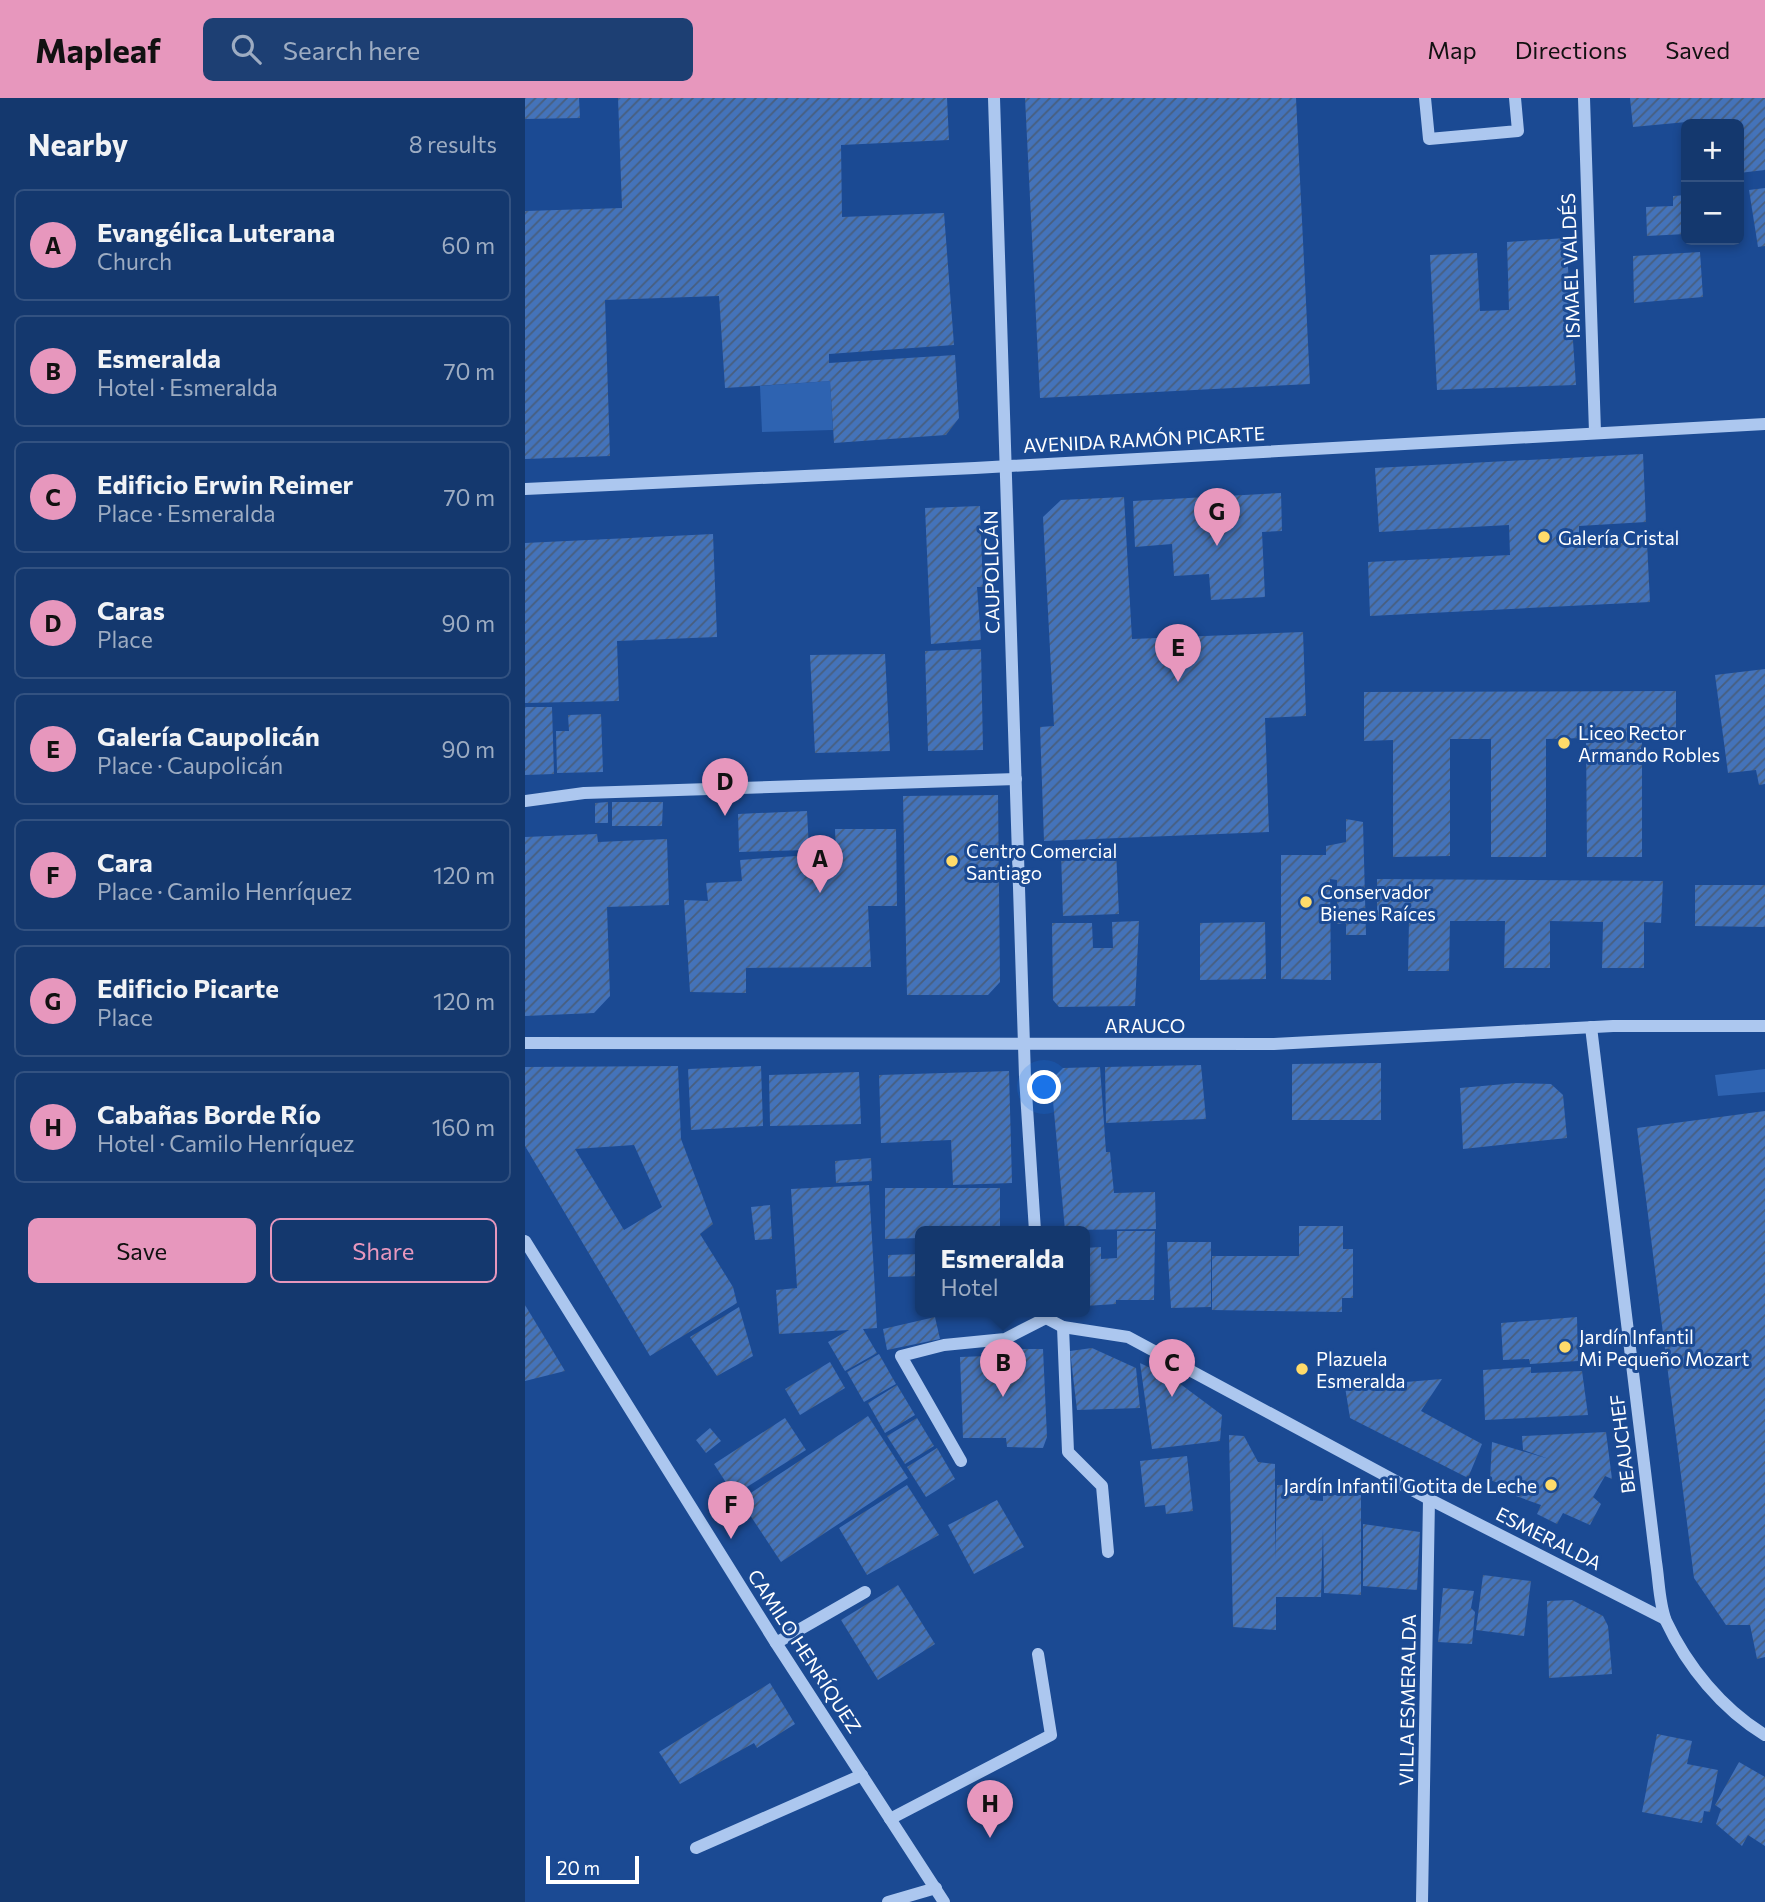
<!DOCTYPE html>
<html lang="en">
<head>
<meta charset="utf-8">
<style>
  body { margin:0; font-family:Commissioner,sans-serif; background:#1d3f73; color:#f1f3f6 }
  .controls { position:absolute; right:21px; top:21px; display:grid; overflow:hidden; border-radius:10px; box-shadow:0 4px 10px #0003 }
  .controls button { width:63px; height:63px; display:grid; place-items:center; padding:0; border:0; border-bottom:2px solid #335281; background:#14386e; color:#f1f3f6; font:35px sans-serif }
  .scale { position:absolute; left:21px; bottom:18px; width:93px; box-sizing:border-box; padding-left:7px; border:4px solid #fff; border-top:0; font-size:19px; line-height:24px; white-space:nowrap; color:#fff; -webkit-text-stroke:5px #1b4a93; paint-order:stroke }
  .you { position:absolute; left:520px; top:990px; width:24px; height:24px; margin:-18px; border:5px solid #fff; border-radius:50%; background:#1a73e8; box-shadow:0 0 0 10px #1a73e833 }
  .badge { display:grid; place-items:center; width:46px; height:46px; border-radius:50%; background:#e797bd; color:#111; font-size:23px; font-weight:700 }
  .pin { position:absolute; translate:-50% -58px; filter:drop-shadow(0 2px 4px #0008) }
  .pin::after { content:''; position:absolute; top:37px; width:24px; height:21px; background:inherit; clip-path:polygon(0 0,100% 0,50% 100%) }
  .popup { position:absolute; left:390px; top:1128px; width:175px; height:91px; box-sizing:border-box; display:grid; place-content:center; border-radius:10px; background:#14386e; filter:drop-shadow(0 2px 5px #0005); font-size:23px; white-space:nowrap; color:#9dacc2 }
  .popup b { font-size:26px; color:#f1f3f6 }
  .popup::after { content:''; position:absolute; left:50%; top:100%; margin-left:-14px; border:14px solid transparent; border-top-color:#14386e }
  .list { margin:0; padding:0; list-style:none }
  h2 { display:flex; justify-content:space-between; align-items:center; height:91px; margin:0; padding:0 28px; font-size:30px }
  h2 small { font-size:23px; font-weight:400; color:#9dacc2 }
  .list li { display:grid; grid-template-columns:46px 1fr auto; gap:21px; align-items:center; box-sizing:border-box; height:112px; margin:0 14px 14px; padding:0 14px; border:2px solid #335281; border-radius:10px }
  .list b { display:block; font-size:26px; white-space:nowrap }
  .list p { margin:0; font-size:23px; white-space:nowrap; color:#9dacc2 }
  .list em { font-size:23px; font-style:normal; color:#9dacc2 }
  .actions { display:flex; gap:14px; padding:21px 28px }
  .actions a { flex:1; padding:16px 0; border:2px solid #e797bd; border-radius:10px; text-align:center; font-size:24px; color:#e797bd }
  .actions .main { background:#e797bd; color:#111 }
  .icon { flex:none; width:38px; height:38px; fill:none; stroke:currentColor; stroke-width:2; stroke-linecap:round; stroke-linejoin:round }
  .map { position:relative; flex:none; width:1240px; height:1804px; overflow:hidden }
  header { display:flex; align-items:center; gap:42px; box-sizing:border-box; height:98px; padding:0 35px; background:#e797bd; color:#111 }
  header strong { font-size:33px }
  nav { display:flex; gap:38px; margin-inline-start:auto; font-size:24px }
  .search { width:490px; height:63px; background:#1d3f73; display:flex; align-items:center; gap:18px; box-sizing:border-box; padding:0 24px; border-radius:10px; color:#9dacc2; font-size:26px }
  main { display:flex }
  aside { flex:1; background:#14386e }
  .map>svg:first-child { display:block }
  .grass { fill:#2e63b1 }
  .building { fill:url(#building-hatch); fill-rule:evenodd }
  .lines { fill:none; stroke-linecap:round; stroke-linejoin:round }
  .minor { stroke:#acc7ef; stroke-width:12 }
  .poi-dot { fill:#ffdb6a; stroke:#1b4a93; stroke-width:2.5 }
  .labels { text-anchor:middle; dominant-baseline:central; stroke-width:6; stroke-linejoin:round; paint-order:stroke }
  .street-label { font-size:19px; fill:#fff; stroke:#1b4a93 }
  .poi-label { font-size:19px; fill:#fff; stroke:#1b4a93; text-anchor:start }
</style>
</head>
<body>
<header>
<strong>Mapleaf</strong>
<div class="search"><svg class="icon" aria-label="search" viewBox="0 0 24 24"><circle cx="10" cy="10" r="6"/><path d="M15 15l6 6"/></svg>Search here</div>
<nav><a>Map</a><a>Directions</a><a>Saved</a></nav>
</header>
<main>
<aside>
<h2>Nearby<small>8 results</small></h2>
<ul class="list">
<li><span class="badge">A</span><div><b>Evangélica Luterana</b><p>Church</p></div><em>60 m</em></li>
<li><span class="badge">B</span><div><b>Esmeralda</b><p>Hotel · Esmeralda</p></div><em>70 m</em></li>
<li><span class="badge">C</span><div><b>Edificio Erwin Reimer</b><p>Place · Esmeralda</p></div><em>70 m</em></li>
<li><span class="badge">D</span><div><b>Caras</b><p>Place</p></div><em>90 m</em></li>
<li><span class="badge">E</span><div><b>Galería Caupolicán</b><p>Place · Caupolicán</p></div><em>90 m</em></li>
<li><span class="badge">F</span><div><b>Cara</b><p>Place · Camilo Henríquez</p></div><em>120 m</em></li>
<li><span class="badge">G</span><div><b>Edificio Picarte</b><p>Place</p></div><em>120 m</em></li>
<li><span class="badge">H</span><div><b>Cabañas Borde Río</b><p>Hotel · Camilo Henríquez</p></div><em>160 m</em></li>
</ul>
<div class="actions"><a class="main">Save</a><a>Share</a></div>
</aside>
<div class="map">
<svg width="1240" height="1804" viewBox="0 0 1240 1804">
  <defs>
    <pattern id="building-hatch" width="6" height="6" patternUnits="userSpaceOnUse" patternTransform="scale(1.75)"><rect width="6" height="6" fill="#4473ba"/><path d="M-1 1l2-2M0 6l6-6M5 7l2-2" fill="none" stroke="#485e7e"/></pattern>
  </defs>
  <rect width="100%" height="100%" fill="#1b4a93"/>
  <!-- grass -->
  <g class="grass">
    <path d="M305,283L308,332L237,334L235,288Z"/>
    <path d="M1240,971V994L1193,998L1190,977Z"/>
  </g>
  <!-- building -->
  <g class="building">
    <path d="M0,0H54L55,20L0,21Z"/>
    <path d="M93,0H422L424,42L316,47L317,119L419,115L429,247L304,256V265L430,257L434,320L421,337L309,345L305,283L200,290L194,198L80,202L85,358L0,361V113L97,110Z"/>
    <path d="M500,0H771L785,286L515,300Z"/>
    <path d="M1105,0H1240V72L1214,75V26H1172V23L1108,29Z"/>
    <path d="M1240,90V148L1233,149L1224,92Z"/>
    <path d="M1161,97V136L1122,138L1121,109L1148,108V98Z"/>
    <path d="M1041,140L1051,287L912,292L905,157L952,155L955,213L984,212L982,144Z"/>
    <path d="M1175,154L1178,199L1109,205L1108,158Z"/>
    <path d="M1118,356L1121,424L1054,428V447L1122,444L1125,504L845,518L843,464L985,457L984,427L854,434L850,370Z"/>
    <path d="M756,395L757,433L737,434L740,499L686,502L684,476L649,478L647,446L610,449L608,403Z"/>
    <path d="M599,399L607,541L778,534L781,618L740,620L744,734L519,743L515,629L529,628L518,419L536,402Z"/>
    <path d="M455,408L458,489H452L456,542L406,546L400,410Z"/>
    <path d="M188,436L192,539L92,543L94,603L0,605V445Z"/>
    <path d="M456,551L458,652L403,653L400,553Z"/>
    <path d="M360,556L365,653L290,655L285,557Z"/>
    <path d="M1240,571V686L1234,687L1231,672L1203,675L1190,577Z"/>
    <path d="M1151,593V640H1117V759H1062L1061,640L1021,641V759H966V641H925V758L868,759V642L839,643V594Z"/>
    <path d="M0,609H27L29,676L0,677Z"/>
    <path d="M76,616L78,674L32,675L31,633H44L43,617Z"/>
    <path d="M473,697L475,884L463,897H382L378,698Z"/>
    <path d="M83,704V725H70V705Z"/>
    <path d="M87,704H138L137,728H87Z"/>
    <path d="M282,713L284,752L214,754L213,716Z"/>
    <path d="M821,721L838,724L841,837H821V826H812V782L805,781L806,882L756,881V757H801V748L821,744Z"/>
    <path d="M310,731H371L372,808H343L346,869L221,870V895L165,894L159,802L183,803L181,785L217,783L215,762L311,755Z"/>
    <path d="M72,736L73,744L142,741L144,807L82,809L85,898L69,915L0,918V739Z"/>
    <path d="M591,753L594,816L538,818L536,755Z"/>
    <path d="M852,781L1138,783L1136,825L1119,824V870H1077L1078,824L1025,823V870H979L980,823H925L924,873H883L884,822H852Z"/>
    <path d="M1170,787H1240V829L1170,828Z"/>
    <path d="M614,823L610,908L534,909L528,902L527,825H567L568,850H588L587,824Z"/>
    <path d="M740,824L741,881L675,882V825Z"/>
    <path d="M856,965V1022H767V966Z"/>
    <path d="M676,967L681,1021L581,1025L580,969Z"/>
    <path d="M153,968L156,1041L188,1126L175,1136L208,1189L212,1205L125,1258L0,1048V969ZM109,1047L137,1109L99,1132L50,1051Z"/>
    <path d="M236,968L238,1028L166,1032L163,971Z"/>
    <path d="M575,969L581,1054H585L589,1095L630,1094L631,1131L540,1132L526,982L538,970Z"/>
    <path d="M484,973L487,1085L428,1087L426,1042L356,1045L354,977Z"/>
    <path d="M334,974L336,1026L245,1028L244,977Z"/>
    <path d="M991,985L1026,986L1038,997L1042,1040L938,1051L935,990Z"/>
    <path d="M1240,1013V1559L1232,1561L1225,1527H1201L1169,1480L1112,1030Z"/>
    <path d="M346,1060L347,1083L311,1085L310,1063Z"/>
    <path d="M344,1087L352,1230L338,1231L352,1255L320,1273L303,1244L324,1232L254,1236L251,1192L272,1190L266,1091Z"/>
    <path d="M360,1090H475V1133H396V1140L360,1141Z"/>
    <path d="M245,1107L247,1141L230,1142L226,1109Z"/>
    <path d="M774,1128H818V1151H828V1200H817V1214L687,1212V1158H774Z"/>
    <path d="M592,1133H630L629,1202H591V1206L560,1208V1150L576,1149V1161L592,1160Z"/>
    <path d="M642,1144H686V1209L646,1210Z"/>
    <path d="M396,1156V1178L363,1179V1157Z"/>
    <path d="M0,1207L40,1273L0,1283Z"/>
    <path d="M214,1209L228,1258L192,1278L165,1239Z"/>
    <path d="M410,1219L415,1241L362,1252L358,1231Z"/>
    <path d="M1052,1219L1053,1263L1005,1266L1004,1261L978,1262L976,1225Z"/>
    <path d="M567,1250L611,1270L615,1310L552,1312L545,1253Z"/>
    <path d="M491,1251H518L522,1339L518,1350L482,1349L481,1340H438L435,1259L489,1257Z"/>
    <path d="M354,1256L371,1286L339,1304L322,1274Z"/>
    <path d="M305,1264L320,1290L275,1317L260,1291Z"/>
    <path d="M615,1265L650,1282L697,1317L695,1343L627,1351Z"/>
    <path d="M1006,1269V1275L1057,1273L1063,1317L960,1322L958,1272Z"/>
    <path d="M917,1281L896,1313L957,1346L943,1380L825,1320L820,1289Z"/>
    <path d="M372,1287L390,1317L360,1335L343,1305Z"/>
    <path d="M343,1318L383,1380L256,1464L215,1402Z"/>
    <path d="M260,1320L281,1352L209,1397L189,1366Z"/>
    <path d="M392,1320L409,1348L380,1366L362,1338Z"/>
    <path d="M185,1330L196,1343L181,1355L171,1342Z"/>
    <path d="M1081,1334L1087,1381L1080,1378L1068,1399L1076,1406L1065,1427L1038,1415L1032,1426L1012,1416L1016,1407L991,1398L990,1391L965,1382L967,1344L1024,1361L998,1352L997,1338Z"/>
    <path d="M704,1337L719,1338L733,1364L750,1366V1462L752,1387H783L785,1402L798,1403V1397H836V1497L799,1495L798,1428L796,1499H751V1532L708,1529Z"/>
    <path d="M412,1350L430,1381L401,1399L382,1369Z"/>
    <path d="M662,1358L668,1413L641,1416L640,1407L620,1409L615,1363Z"/>
    <path d="M382,1387L414,1437L342,1477L314,1430Z"/>
    <path d="M472,1402L499,1449L449,1476L423,1427Z"/>
    <path d="M838,1426L895,1434L892,1492L838,1488Z"/>
    <path d="M958,1477L1006,1483L999,1538L951,1532Z"/>
    <path d="M373,1487L410,1546L353,1582L316,1522Z"/>
    <path d="M918,1490L949,1493L946,1510L950,1514L947,1546L913,1544Z"/>
    <path d="M1047,1502L1078,1518L1083,1528L1087,1576L1024,1580L1022,1503Z"/>
    <path d="M245,1585L270,1626L232,1650L229,1645L155,1686L134,1654Z"/>
    <path d="M1132,1636L1167,1643L1162,1666L1193,1672L1185,1714L1179,1713L1177,1725L1117,1714Z"/>
    <path d="M1214,1664L1240,1679V1748L1223,1737L1217,1748L1191,1726L1196,1711L1190,1707Z"/>
  </g>
  <g class="lines">
    <!-- minor -->
    <g class="minor">
      <path d="M469,0L500,979L510,1133"/>
      <path d="M900,0L904,41L993,33L990,0"/>
      <path d="M1059,0L1070,334"/>
      <path d="M0,391L450,370L1240,326"/>
      <path d="M0,703L59,695L491,681"/>
      <path d="M1066,929L1131,1464C1134,1482 1134,1506 1141,1523C1162,1568 1197,1611 1240,1637"/>
      <path d="M0,945L749,946L1088,928H1240"/>
      <path d="M0,1143L251,1545L419,1804"/>
      <path d="M517,1213L521,1220L538,1229L603,1239L904,1401L1140,1521"/>
      <path d="M538,1229L543,1354L577,1388L583,1454"/>
      <path d="M436,1363L376,1258L419,1247L480,1241L521,1220"/>
      <path d="M251,1545L340,1494"/>
      <path d="M365,1721L526,1637L513,1556"/>
      <path d="M171,1750L337,1677"/>
      <path d="M363,1804L411,1790"/>
      <path d="M897,1804L904,1401"/>
    </g>
  </g>
  <!-- markers -->
  <g class="poi-dot">
    <circle cx="1019" cy="439" r="7"/>
    <circle cx="1039" cy="645" r="7"/>
    <circle cx="427" cy="763" r="7"/>
    <circle cx="781" cy="804" r="7"/>
    <circle cx="1040" cy="1249" r="7"/>
    <circle cx="777" cy="1271" r="7"/>
    <circle cx="1026" cy="1387" r="7"/>
  </g>
  <g class="labels">
    <!-- street labels -->
    <g class="street-label">
      <text transform="translate(1045 168) rotate(-92)">ISMAEL VALDÉS</text>
      <text transform="translate(619 341) rotate(-3)">AVENIDA RAMÓN PICARTE</text>
      <text transform="translate(466 474) rotate(-91)">CAUPOLICÁN</text>
      <text x="620" y="927">ARAUCO</text>
      <text transform="translate(1097 1346) rotate(-97)">BEAUCHEF</text>
      <text transform="translate(1024 1440) rotate(27)">ESMERALDA</text>
      <text transform="translate(280 1553) rotate(57)">CAMILO HENRÍQUEZ</text>
      <text transform="translate(882 1602) rotate(-89)">VILLA ESMERALDA</text>
    </g>
    <!-- poi labels -->
    <g class="poi-label">
      <text x="1033" y="439">Galería Cristal</text>
      <text x="1053" y="634">Liceo Rector<tspan x="1053" dy="22">Armando Robles</tspan></text>
      <text x="441" y="752">Centro Comercial<tspan x="441" dy="22">Santiago</tspan></text>
      <text x="795" y="793">Conservador<tspan x="795" dy="22">Bienes Raíces</tspan></text>
      <text x="1054" y="1238">Jardín Infantil<tspan x="1054" dy="22">Mi Pequeño Mozart</tspan></text>
      <text x="791" y="1260">Plazuela<tspan x="791" dy="22">Esmeralda</tspan></text>
      <text x="1012" y="1387" text-anchor="end">Jardín Infantil Gotita de Leche</text>
    </g>
  </g>
</svg>
<div class="controls">
<button>+</button>
<button>−</button>
</div>
<div class="scale">20 m</div>
<div class="you"></div>
<div class="pin badge" style="left:295px;top:795px">A</div>
<div class="pin badge" style="left:478px;top:1299px">B</div>
<div class="popup"><b>Esmeralda</b>Hotel</div>
<div class="pin badge" style="left:647px;top:1299px">C</div>
<div class="pin badge" style="left:200px;top:718px">D</div>
<div class="pin badge" style="left:653px;top:584px">E</div>
<div class="pin badge" style="left:206px;top:1441px">F</div>
<div class="pin badge" style="left:692px;top:448px">G</div>
<div class="pin badge" style="left:465px;top:1740px">H</div>
</div>
</main>
</body>
</html>
